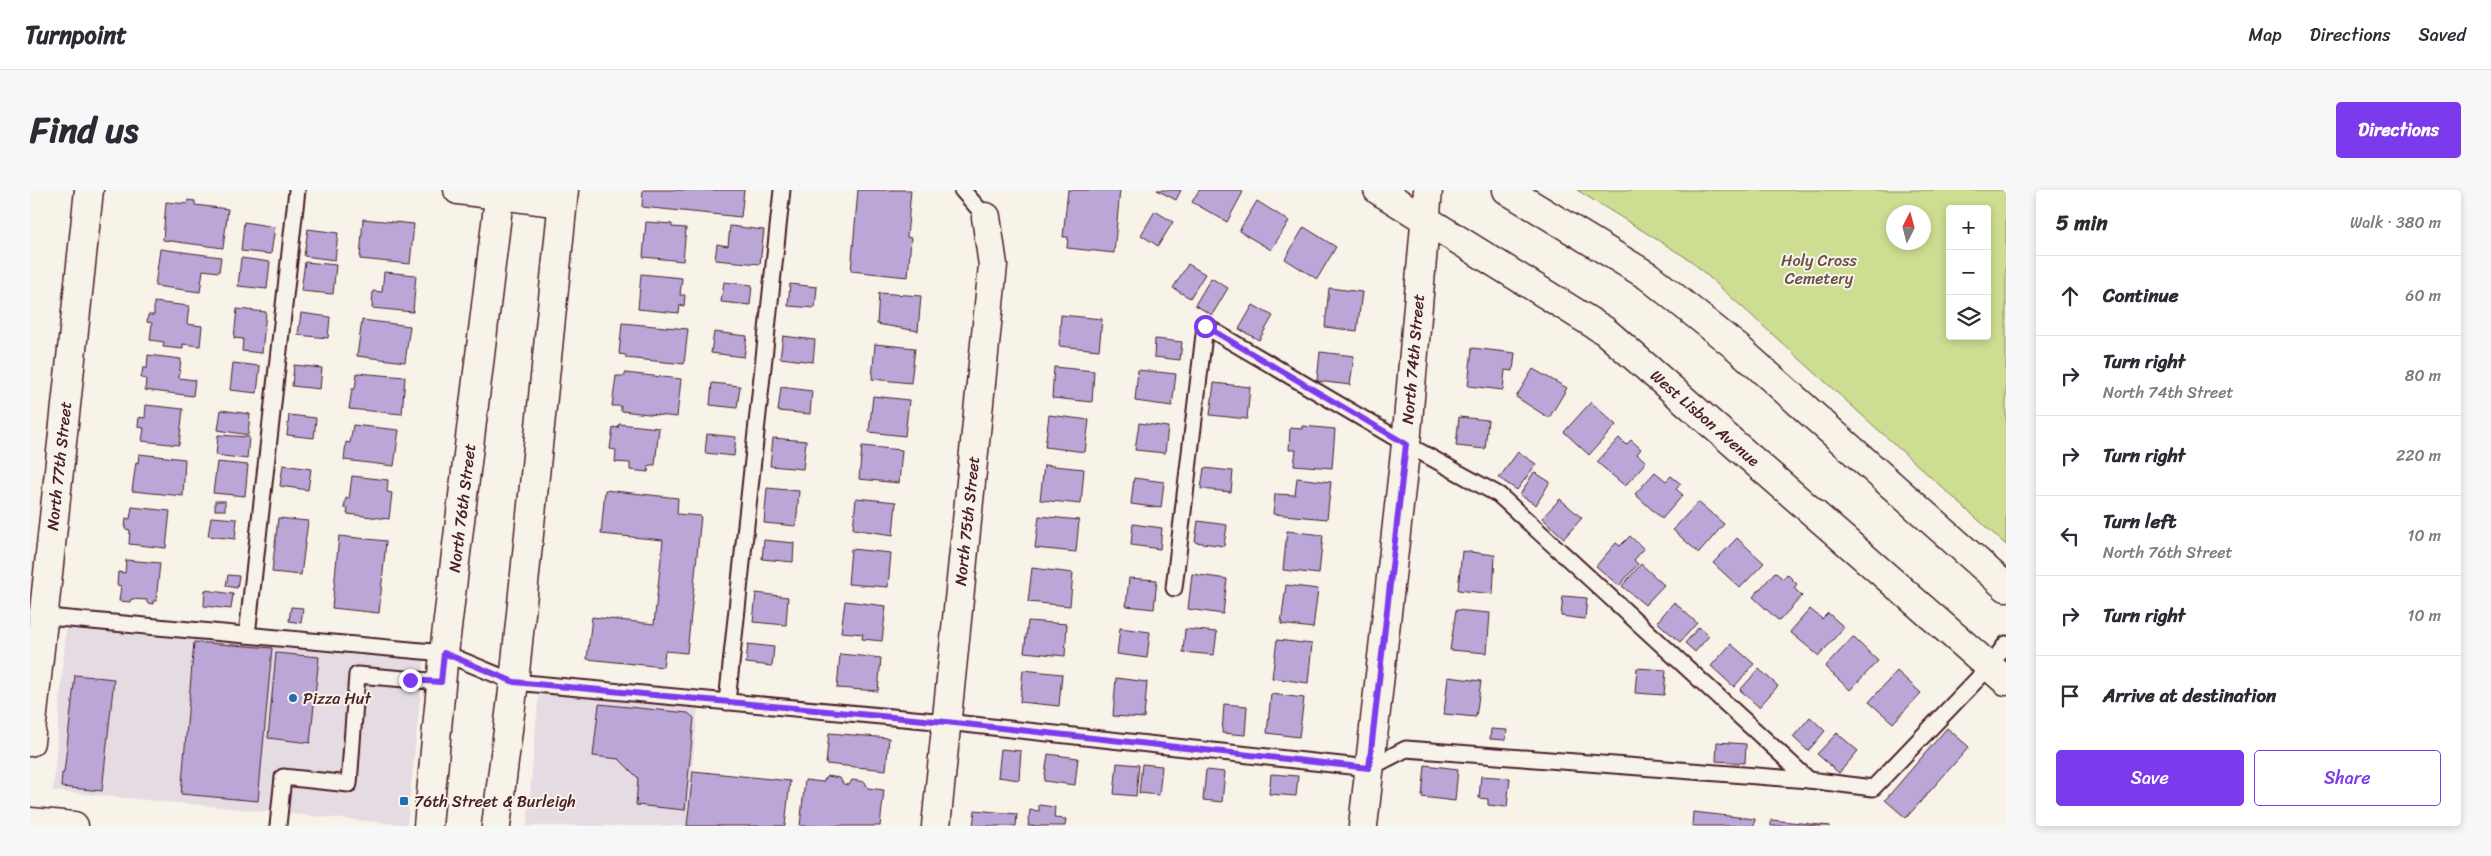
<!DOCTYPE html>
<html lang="en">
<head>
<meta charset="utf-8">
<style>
  body { margin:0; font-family:Sriracha,sans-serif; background:#f7f7f7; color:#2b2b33 }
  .controls { position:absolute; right:15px; top:15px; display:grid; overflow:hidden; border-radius:5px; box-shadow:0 2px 8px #0003 }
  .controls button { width:45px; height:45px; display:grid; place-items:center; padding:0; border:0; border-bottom:1px solid #e1e1e2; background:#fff; color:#2b2b33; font:25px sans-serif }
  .compass { position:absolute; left:1856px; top:15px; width:45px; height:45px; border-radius:50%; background:#fff; box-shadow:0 2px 8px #0003; rotate:6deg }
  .stop { position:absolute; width:15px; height:15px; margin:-11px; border:4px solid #7c3aed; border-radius:50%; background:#fff }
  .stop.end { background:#7c3aed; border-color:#fff; box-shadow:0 1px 5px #0008 }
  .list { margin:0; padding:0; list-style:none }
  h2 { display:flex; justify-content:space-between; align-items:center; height:65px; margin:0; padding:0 20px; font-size:21px }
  h2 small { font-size:16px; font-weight:400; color:#7c7c81 }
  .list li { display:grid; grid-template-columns:32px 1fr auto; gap:15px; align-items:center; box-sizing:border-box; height:80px; padding:0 20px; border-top:1px solid #e1e1e2 }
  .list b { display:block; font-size:19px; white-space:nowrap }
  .list p { margin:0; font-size:16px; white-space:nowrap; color:#7c7c81 }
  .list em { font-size:16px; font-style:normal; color:#7c7c81 }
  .actions { display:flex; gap:10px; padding:15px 20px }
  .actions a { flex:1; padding:11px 0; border:1px solid #7c3aed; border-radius:5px; text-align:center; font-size:18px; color:#7c3aed }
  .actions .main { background:#7c3aed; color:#fff }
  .icon { flex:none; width:28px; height:28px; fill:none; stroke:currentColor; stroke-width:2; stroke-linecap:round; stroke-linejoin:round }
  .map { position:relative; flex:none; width:1976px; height:636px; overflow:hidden; border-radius:5px }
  header { display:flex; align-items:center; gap:30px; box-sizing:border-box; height:70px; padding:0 25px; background:#fff; border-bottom:1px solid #e1e1e2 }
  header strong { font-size:24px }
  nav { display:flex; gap:28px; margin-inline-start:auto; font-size:18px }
  .intro { display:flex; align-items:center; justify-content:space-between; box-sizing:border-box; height:120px; padding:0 30px }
  h1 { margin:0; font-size:35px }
  .button { padding:12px 22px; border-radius:5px; background:#7c3aed; color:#fff; font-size:18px; font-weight:700 }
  main { display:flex; gap:30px; padding:0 30px }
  aside { flex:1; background:#fff; border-radius:5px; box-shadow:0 2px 8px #0003 }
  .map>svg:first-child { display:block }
  .built { fill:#e5dce3 }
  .green { fill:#cddd91; stroke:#8c7e5e; fill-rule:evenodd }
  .building { fill:#baa7d7; stroke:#4a1f2b }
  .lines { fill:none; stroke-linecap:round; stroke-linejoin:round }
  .lane-casing { stroke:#4a1f2b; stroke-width:19 }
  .street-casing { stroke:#4a1f2b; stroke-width:31 }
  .secondary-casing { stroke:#4a1f2b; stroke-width:31 }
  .lane { stroke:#f7f3e8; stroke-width:15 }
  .street { stroke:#f7f3e8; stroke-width:28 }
  .secondary { stroke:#f7f3e8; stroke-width:28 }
  .route { stroke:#7c3aed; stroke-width:6 }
  .poi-dot { fill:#1f6fb2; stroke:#f7f3e8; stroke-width:2 }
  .labels { text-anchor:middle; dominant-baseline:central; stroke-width:4; stroke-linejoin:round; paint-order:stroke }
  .park-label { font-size:16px; fill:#6b4e44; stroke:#f7f3e8 }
  .street-label { font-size:16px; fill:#4a1f2b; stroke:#f7f3e8 }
  .poi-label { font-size:16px; fill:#4a1f2b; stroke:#f7f3e8; text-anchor:start }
</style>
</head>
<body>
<header>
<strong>Turnpoint</strong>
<nav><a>Map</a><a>Directions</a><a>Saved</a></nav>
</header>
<div class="intro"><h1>Find us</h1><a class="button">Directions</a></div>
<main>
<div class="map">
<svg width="1976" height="636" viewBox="0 0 1976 636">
  <rect width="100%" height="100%" fill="#f7f3e8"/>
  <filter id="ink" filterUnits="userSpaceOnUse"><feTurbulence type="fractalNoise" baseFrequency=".02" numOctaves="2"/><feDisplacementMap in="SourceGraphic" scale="10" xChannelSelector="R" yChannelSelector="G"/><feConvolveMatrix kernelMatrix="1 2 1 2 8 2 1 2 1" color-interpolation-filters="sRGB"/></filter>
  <g filter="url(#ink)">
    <!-- built -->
    <g class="built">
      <path d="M37,425L396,453L377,635L23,601Z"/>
      <path d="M510,491L669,505L657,636H497Z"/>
    </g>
    <!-- green -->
    <path class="green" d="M1547,0H1976V355L1660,70ZM1920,19H1957V146H1920ZM1864,22H1894V52H1864Z"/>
    <!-- building -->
    <g class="building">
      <path d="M613,0H714L711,27L612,17Z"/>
      <path d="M828,0H881L877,47L881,48L878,87L821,81Z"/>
      <path d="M1038,0H1090L1084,63L1037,58L1038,47H1033Z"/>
      <path d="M1127,0H1151L1146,10Z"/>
      <path d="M1169,0H1209L1213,2L1197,32L1162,12Z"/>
      <path d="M158,10L165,11V15L198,19L193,58L133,50L136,12L157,14Z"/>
      <path d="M1227,11L1259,31L1241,60L1209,41Z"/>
      <path d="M1125,21L1143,32L1128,56L1111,45Z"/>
      <path d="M333,29L384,34L380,74L330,69Z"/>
      <path d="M214,32L245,37L241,64L211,61Z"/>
      <path d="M616,32L642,34V37L656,38L653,71L613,67Z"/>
      <path d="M700,36L734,40L730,74L685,70L687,54L698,56Z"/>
      <path d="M1274,37L1306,57L1287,89L1255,69Z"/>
      <path d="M278,39L308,43L305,70L274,66Z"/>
      <path d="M130,59L191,67L189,82L173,80L170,102L125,96Z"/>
      <path d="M211,68L240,72L237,99L208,96Z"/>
      <path d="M275,72L306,75L303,104L271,101Z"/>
      <path d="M1158,74L1175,84L1160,108L1143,98Z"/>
      <path d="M354,82L386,85L383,122L342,118L343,101L352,102Z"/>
      <path d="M611,84L652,88L650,105H655L654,116L650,115L649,123L608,119Z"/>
      <path d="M1181,88L1198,98L1182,125L1165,115Z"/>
      <path d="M694,92L722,95L720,115L691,112Z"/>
      <path d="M760,94L787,97L785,118L758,116Z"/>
      <path d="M1299,98L1332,102L1327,141L1295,137Z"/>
      <path d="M849,103L891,106L888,141L847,134Z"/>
      <path d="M124,112L159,116L157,134L172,136L170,156L153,154V159L133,157L134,152L120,150L122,133L117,132L118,125H124Z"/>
      <path d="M1223,115L1243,126L1229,150L1209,139Z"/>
      <path d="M207,119L236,122L232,163L212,161L213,149L204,148Z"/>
      <path d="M271,123L300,127L298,148L268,145Z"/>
      <path d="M1031,125L1072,129L1069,160L1029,156Z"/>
      <path d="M332,130L380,136L375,172L327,166Z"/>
      <path d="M592,133L658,139L654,174L596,168V165L589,164Z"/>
      <path d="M684,142L717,146L714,167L681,163Z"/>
      <path d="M753,146L785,150L783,172L750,168Z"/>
      <path d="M1125,149L1152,152L1150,170L1124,167Z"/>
      <path d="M845,154L885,158L881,193L842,189Z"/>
      <path d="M1442,158L1485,163L1483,181L1475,180L1473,200L1438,196Z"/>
      <path d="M1290,162L1324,166L1320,195L1287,191Z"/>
      <path d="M118,165L151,169L149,188L165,190L163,206L115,200L116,189L111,188L113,178H117Z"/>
      <path d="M203,173L230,176L227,203L200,200Z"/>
      <path d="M264,175L292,178L290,199L262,196Z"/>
      <path d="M1024,177L1064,181L1062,212L1022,208Z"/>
      <path d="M1503,179L1537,198L1519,228L1486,207Z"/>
      <path d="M1108,180L1146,184L1142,216L1105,211Z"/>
      <path d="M327,183L375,187L372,224L319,219L322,199H325Z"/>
      <path d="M595,183L651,189L647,227L591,221V216H582L586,186H595Z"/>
      <path d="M682,193L710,196L707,218L680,215Z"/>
      <path d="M1184,193L1220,197L1217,229L1180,225Z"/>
      <path d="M751,197L782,201L780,224L748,221Z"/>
      <path d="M843,206L879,210L875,246L839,242Z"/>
      <path d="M1561,212L1586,235L1559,265L1534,242Z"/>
      <path d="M116,215L153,219L149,255L112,251L114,238L108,237L109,227L115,228Z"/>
      <path d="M191,220L220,224L218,245L188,240Z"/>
      <path d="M259,225L286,228L284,248L257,245Z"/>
      <path d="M1019,225L1059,230L1055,262L1015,257Z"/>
      <path d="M1429,227L1458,230L1455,259L1426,256Z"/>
      <path d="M1109,233L1138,237L1135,263L1105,260Z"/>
      <path d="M589,234L629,238L625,275H619L618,282L600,280V273L585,272L586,260L580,259L583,237L588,238Z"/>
      <path d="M323,235L369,240L364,276L314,270L316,252L320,253Z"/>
      <path d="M1272,236L1305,239L1302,278L1264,275L1266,260H1259L1260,238L1272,239Z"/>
      <path d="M677,244L706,247L704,266L675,263Z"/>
      <path d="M188,245L219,247L217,269L186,265Z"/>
      <path d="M743,248L776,251L773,279L740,276Z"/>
      <path d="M1589,248L1596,255L1601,250L1611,259L1607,264L1616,272L1595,296L1567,272Z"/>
      <path d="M832,256L872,260L869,293L829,289Z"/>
      <path d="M1488,262L1506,274L1487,300L1469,288Z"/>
      <path d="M109,264L155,269L153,306L102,301L106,272L108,273Z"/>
      <path d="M187,272L218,275L215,306L183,303Z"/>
      <path d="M253,275L281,279L278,300L250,296Z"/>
      <path d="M1014,275L1054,279L1051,314L1010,310Z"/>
      <path d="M1174,278L1203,281L1201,302L1171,299Z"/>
      <path d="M1504,282L1520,292L1506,315L1490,305Z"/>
      <path d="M1625,282L1636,291L1641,286L1651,294L1646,299L1653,305L1632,329L1605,304Z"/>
      <path d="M322,286L358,290L357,302L362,303L359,329L317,324L318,318H314L316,308L319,309Z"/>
      <path d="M1104,288L1134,292L1131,318L1101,314Z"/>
      <path d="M1267,288L1301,292L1297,329L1243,324L1245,304L1265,305Z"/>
      <path d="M737,298L769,301L766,336L734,333Z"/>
      <path d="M575,300L648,308L647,324L671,326L657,463L635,461L633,477L557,469L562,427L624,434L633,350L571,344Z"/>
      <path d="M826,308L866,312L863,345L823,339Z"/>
      <path d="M1530,309L1552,328L1534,348L1512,328Z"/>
      <rect x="185" y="311" width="10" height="9"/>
      <path d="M1668,312L1694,334L1669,363L1643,340Z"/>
      <path d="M102,317L140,321L136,358L99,354L100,340L95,339L96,328L100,329Z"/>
      <path d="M1009,326L1049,330L1046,362L1005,358Z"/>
      <path d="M181,327L207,329L205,349L178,346Z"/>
      <path d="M248,328L278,331L271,385L242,382Z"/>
      <path d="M1168,331L1197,335L1194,356L1165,352Z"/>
      <path d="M1103,334L1132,338L1130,359L1101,355Z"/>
      <path d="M1257,341L1293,345L1289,384L1253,380Z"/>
      <path d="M309,346L356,351L349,423L302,418Z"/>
      <path d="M1600,346L1614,359L1604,370L1608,374L1589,396L1566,376L1586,353L1590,356Z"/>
      <path d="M1707,348L1734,373L1710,398L1683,373Z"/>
      <path d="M734,350L764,353L763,372L732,369Z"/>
      <path d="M821,359L861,363L858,397L818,394Z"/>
      <path d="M1432,361L1465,365L1463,404L1428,400Z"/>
      <path d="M96,370L130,373L126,411H123V414L117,413V410L101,409L100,412L89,411L91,396L87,395L88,382L95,383Z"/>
      <path d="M1611,374L1634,395L1615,415L1592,396Z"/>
      <path d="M1002,378L1043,383L1040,416L998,412Z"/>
      <path d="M1745,382L1753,389L1757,384L1767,394L1764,398L1772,406L1749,431L1723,407Z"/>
      <path d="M1162,384L1197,389L1193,424L1158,419Z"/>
      <path d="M198,385L209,386L207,398L196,396Z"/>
      <path d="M1099,388L1127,390L1124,419L1096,416Z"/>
      <path d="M1256,395L1288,399L1283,438L1251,434Z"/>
      <path d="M175,400L203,404L201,419L174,416Z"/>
      <path d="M726,403L758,407L756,435L723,432Z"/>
      <path d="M1533,406L1557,408L1555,429L1531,426Z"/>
      <path d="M815,411L856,416L852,451L832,449L833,444L811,442Z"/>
      <path d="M1644,412L1667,433L1650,452L1627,432Z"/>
      <path d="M261,417L273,418L271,433L259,431Z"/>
      <path d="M1780,419L1792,429L1798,423L1814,437L1789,466L1760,442Z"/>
      <path d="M1426,420L1460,423L1457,463L1420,460Z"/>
      <path d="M998,431L1037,434L1035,466L994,462Z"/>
      <path d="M1669,437L1679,446L1665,462L1655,453Z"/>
      <path d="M1090,438L1120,442L1117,468L1087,464Z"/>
      <path d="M1155,439L1187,442L1184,465L1153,462Z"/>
      <path d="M1823,447L1848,471L1820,500L1795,477Z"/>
      <path d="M1247,450L1282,454L1278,493L1242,488Z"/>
      <path d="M164,452L242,458L228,611L151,604Z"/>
      <path d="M718,454L744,457L742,476L716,473Z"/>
      <path d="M1701,454L1724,474L1704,497L1681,476Z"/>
      <path d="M246,463L289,467L280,553L238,548Z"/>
      <path d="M810,464L851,468L848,501L807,498Z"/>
      <path d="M1607,478L1636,480L1634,505L1605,503Z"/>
      <path d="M1729,479L1748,496L1729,517L1710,500Z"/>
      <path d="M993,480L1032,484L1029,516L990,512Z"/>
      <path d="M1867,481L1891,503L1863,533L1839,512Z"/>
      <path d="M45,485L84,489L72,601L31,597L32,583H34Z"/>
      <path d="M1418,487L1451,491L1446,527L1414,524Z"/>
      <path d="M1086,488L1117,492L1114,528L1083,526Z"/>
      <path d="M1241,504L1274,508L1269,547L1237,543Z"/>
      <path d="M569,514L658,523L664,528L655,620L606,615L608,588L589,569L563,566Z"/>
      <path d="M1194,514L1217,516L1215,545L1192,543Z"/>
      <path d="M1780,527L1795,541L1778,561L1763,547Z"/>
      <path d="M1917,538L1939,557L1876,628L1855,610Z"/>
      <path d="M1461,539L1477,540L1476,550L1460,549Z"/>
      <path d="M799,543L859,548L856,580L796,574Z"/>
      <path d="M1807,543L1828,561L1809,583L1787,564Z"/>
      <path d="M1687,552L1716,554L1715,573L1686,571Z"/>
      <path d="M971,559L991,561L989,590L968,587Z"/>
      <path d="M1018,564L1048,568L1045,595L1014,591Z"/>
      <path d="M1087,573L1109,575L1106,606L1084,604Z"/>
      <path d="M1112,574L1132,576L1129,605L1109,603Z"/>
      <path d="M1395,575L1428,579L1425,611L1392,607Z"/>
      <path d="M1176,580L1195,582L1192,612L1173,610Z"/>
      <path d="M663,581L760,591L755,636H657Z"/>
      <path d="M1241,584L1268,586L1266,606L1239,604Z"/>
      <path d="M797,586L810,588L813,594L819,595L822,590L835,592L838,598L854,600L850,636H770L775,590L793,592Z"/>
      <path d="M1451,586L1480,588L1477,617L1458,615V609L1449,608Z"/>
      <path d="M1009,615L1025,617L1024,628L1036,629L1035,636H998L1000,620L1009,621Z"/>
      <path d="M945,620L987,624L986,636H943Z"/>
      <path d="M1663,622L1725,629L1724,636H1662Z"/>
      <path d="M1741,630L1800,636H1741Z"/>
    </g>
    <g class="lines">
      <!-- lane casing -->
      <g class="lane-casing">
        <g id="lane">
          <path d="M932,0L956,27"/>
          <path d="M1144,398L1175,136L1376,254L1469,305L1779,590"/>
          <path d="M6,426L414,463L484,492L916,532L1339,578L1376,559L1779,590L1843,598L1959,477L1976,454"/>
          <path d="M217,445L267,0"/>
          <path d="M697,512L752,0"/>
          <path d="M248,636L253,587L319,594L327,485L411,492"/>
        </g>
      </g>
      <!-- street casing -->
      <g class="street-casing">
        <g id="street">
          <path d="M428,0L532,13"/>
          <path d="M0,552L59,0"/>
          <path d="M906,636L963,75L956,27"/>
          <path d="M1333,636L1376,254L1398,0"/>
        </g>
      </g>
      <!-- secondary casing -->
      <g class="secondary-casing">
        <g id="secondary">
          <path d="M1348,0L1575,141L1976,491"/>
          <path d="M1477,0L1618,86L1709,159L1976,397"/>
          <path d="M0,632L44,636"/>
          <path d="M398,636L414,463L470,0"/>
          <path d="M466,636L484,492L534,0"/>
        </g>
      </g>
      <!-- lane -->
      <use href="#lane" class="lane"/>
      <!-- street -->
      <use href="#street" class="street"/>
      <!-- secondary -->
      <use href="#secondary" class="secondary"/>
    </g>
  </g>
  <g class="lines" filter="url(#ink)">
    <!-- route -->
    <path class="route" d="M380,490L411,492L414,463L484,492L916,532L1339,578L1376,254L1175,136"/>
  </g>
  <!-- markers -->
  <g class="poi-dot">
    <circle cx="263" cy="508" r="5"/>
    <rect x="369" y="606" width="10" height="10" rx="2.5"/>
  </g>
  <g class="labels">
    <!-- park labels -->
    <g class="park-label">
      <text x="1789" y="70">Holy Cross<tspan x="1789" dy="18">Cemetery</tspan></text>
    </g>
    <!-- street labels -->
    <g class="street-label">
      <text transform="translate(1383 169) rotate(-85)">North 74th Street</text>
      <text transform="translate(1675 228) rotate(41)">West Lisbon Avenue</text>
      <text transform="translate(29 276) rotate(-84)">North 77th Street</text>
      <text transform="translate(432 318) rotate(-83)">North 76th Street</text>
      <text transform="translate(937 331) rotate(-84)">North 75th Street</text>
    </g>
    <!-- poi labels -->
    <g class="poi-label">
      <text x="273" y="508">Pizza Hut</text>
      <text x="384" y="611">76th Street &amp; Burleigh</text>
    </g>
  </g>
</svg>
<div class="controls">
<button>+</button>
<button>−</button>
<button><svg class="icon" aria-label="layers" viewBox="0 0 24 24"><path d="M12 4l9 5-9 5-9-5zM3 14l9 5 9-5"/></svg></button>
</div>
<svg class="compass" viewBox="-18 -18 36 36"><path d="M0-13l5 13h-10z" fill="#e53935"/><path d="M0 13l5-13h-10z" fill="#7c7c81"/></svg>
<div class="stop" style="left:1175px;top:136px"></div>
<div class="stop end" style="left:380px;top:490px"></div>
</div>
<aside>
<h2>5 min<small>Walk · 380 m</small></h2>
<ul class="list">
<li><svg class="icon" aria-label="ahead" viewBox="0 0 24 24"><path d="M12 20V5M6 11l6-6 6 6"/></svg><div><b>Continue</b></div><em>60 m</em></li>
<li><svg class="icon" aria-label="right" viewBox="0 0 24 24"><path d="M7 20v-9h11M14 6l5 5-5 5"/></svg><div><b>Turn right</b><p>North 74th Street</p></div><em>80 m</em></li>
<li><svg class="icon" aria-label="right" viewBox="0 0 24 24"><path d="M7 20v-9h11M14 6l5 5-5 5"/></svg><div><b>Turn right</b></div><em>220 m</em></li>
<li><svg class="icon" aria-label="left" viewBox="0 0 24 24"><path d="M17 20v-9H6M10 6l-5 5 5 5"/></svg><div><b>Turn left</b><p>North 76th Street</p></div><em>10 m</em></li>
<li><svg class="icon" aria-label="right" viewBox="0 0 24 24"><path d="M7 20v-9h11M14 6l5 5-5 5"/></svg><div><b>Turn right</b></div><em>10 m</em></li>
<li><svg class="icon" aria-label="arrive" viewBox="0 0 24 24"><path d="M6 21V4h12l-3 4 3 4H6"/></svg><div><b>Arrive at destination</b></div></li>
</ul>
<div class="actions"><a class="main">Save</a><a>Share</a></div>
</aside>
</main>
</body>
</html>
